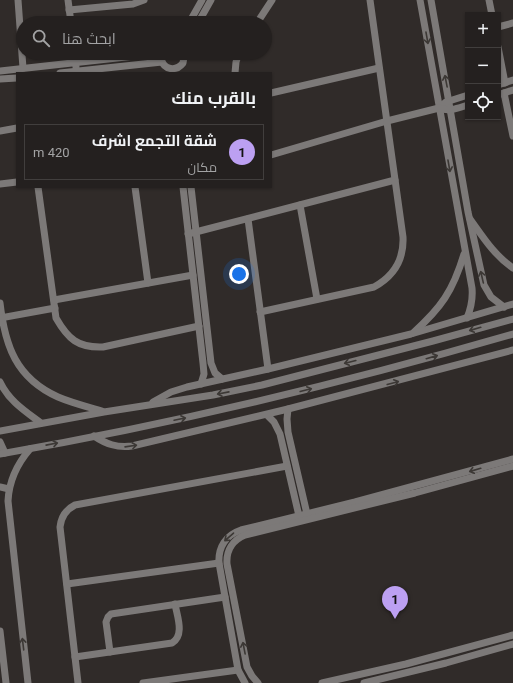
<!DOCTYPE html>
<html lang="ar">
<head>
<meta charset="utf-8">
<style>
  body { margin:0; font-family:Roboto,Cairo,sans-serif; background:#2c2828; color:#f1f3f6; direction:rtl }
  .controls { position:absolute; right:12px; top:12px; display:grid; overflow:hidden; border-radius:0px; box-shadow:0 1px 3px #0004 }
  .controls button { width:36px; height:36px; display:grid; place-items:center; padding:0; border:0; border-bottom:1px solid #413e3d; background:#24201f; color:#f1f3f6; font:20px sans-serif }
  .you { position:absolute; left:239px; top:274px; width:14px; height:14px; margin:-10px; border:3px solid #fff; border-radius:50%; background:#1a73e8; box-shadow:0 0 0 6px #1a73e833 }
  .badge { display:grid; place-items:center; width:26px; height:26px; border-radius:50%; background:#bca0f2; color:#111; font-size:13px; font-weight:700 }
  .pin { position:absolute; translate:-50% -33px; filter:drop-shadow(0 1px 2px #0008) }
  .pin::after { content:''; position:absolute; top:21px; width:14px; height:12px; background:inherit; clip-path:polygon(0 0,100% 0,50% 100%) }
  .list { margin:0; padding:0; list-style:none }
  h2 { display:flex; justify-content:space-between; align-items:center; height:52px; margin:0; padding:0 16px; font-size:17px }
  h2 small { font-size:13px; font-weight:400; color:#a3a3a4 }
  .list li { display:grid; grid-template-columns:26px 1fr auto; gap:12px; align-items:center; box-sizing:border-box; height:56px; margin:0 8px 8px; padding:0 8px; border:1px solid #413e3d; border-radius:0px }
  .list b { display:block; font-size:15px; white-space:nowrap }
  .list p { margin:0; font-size:13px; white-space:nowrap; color:#a3a3a4 }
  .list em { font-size:13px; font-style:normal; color:#a3a3a4 }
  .icon { flex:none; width:22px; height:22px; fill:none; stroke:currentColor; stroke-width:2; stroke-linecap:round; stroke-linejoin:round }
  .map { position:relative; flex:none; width:513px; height:683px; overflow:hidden; direction:ltr }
  .search { position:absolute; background:#24201f; box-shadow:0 1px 3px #0004; left:16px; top:16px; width:256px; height:44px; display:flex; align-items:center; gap:10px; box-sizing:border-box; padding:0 14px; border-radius:22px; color:#a3a3a4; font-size:15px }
  .panel { position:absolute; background:#24201f; box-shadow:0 1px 3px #0004; left:16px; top:72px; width:256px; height:116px; border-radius:0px; direction:rtl }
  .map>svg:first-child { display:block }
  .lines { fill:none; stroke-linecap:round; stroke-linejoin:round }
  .minor { stroke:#7c7978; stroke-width:7 }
  .oneway { stroke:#3c3835 }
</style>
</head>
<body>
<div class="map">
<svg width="513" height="683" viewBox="0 0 513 683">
  <rect width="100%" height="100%" fill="#302b29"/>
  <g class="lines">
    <!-- minor -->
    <g class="minor">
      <path d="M18,0L23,68"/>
      <path d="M68,0L71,23"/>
      <path d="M420,0L472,288C473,299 471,308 467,318"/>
      <path d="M431,0L468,212L484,285L491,297L504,307"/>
      <path d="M489,0L492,15"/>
      <path d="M69,10L133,4L144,0"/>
      <path d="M189,23L202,0"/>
      <path d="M198,23L211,0"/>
      <path d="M257,23L272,0"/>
      <path d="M498,27L513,23"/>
      <path d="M498,47L505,83"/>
      <path d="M74,53L76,67"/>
      <path d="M161,59C164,70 176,72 183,63L184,57L183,53"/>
      <path d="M0,71L162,53"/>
      <path d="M60,73L162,62"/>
      <path d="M235,73L236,62L239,53"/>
      <path d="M0,79L17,78"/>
      <path d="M498,85L513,80"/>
      <path d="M271,93L379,68"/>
      <path d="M504,93L513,136"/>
      <path d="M498,95L513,90"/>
      <path d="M439,108L446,102L468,95"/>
      <path d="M0,131L17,128"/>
      <path d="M271,155L387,121L439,108C449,112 458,108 468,105"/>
      <path d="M0,184L17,182"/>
      <path d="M38,187L56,318C68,339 78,348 103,347L199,326"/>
      <path d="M135,187L148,283"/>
      <path d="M183,187L203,363L204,374L201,384"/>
      <path d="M191,187L211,363L215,373L222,379"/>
      <path d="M300,205L317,299"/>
      <path d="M248,219L268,369"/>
      <path d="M470,219C483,237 494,255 513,268"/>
      <path d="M188,234L395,180"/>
      <path d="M54,300L193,275"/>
      <path d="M0,303C5,346 16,378 58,397C72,403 88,407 102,411"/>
      <path d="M260,312L374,287C394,276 404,259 403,237L370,0"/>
      <path d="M0,318L55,308"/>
      <path d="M413,333C441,308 453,291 464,254"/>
      <path d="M0,382C9,401 25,411 41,423"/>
      <path d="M153,402L171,392L187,387L268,369L411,334L513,304"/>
      <path d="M288,409L287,419L288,432L307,514"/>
      <path d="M267,415L274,422L280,434L299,516"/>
      <path d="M0,431L104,412L213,395L262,385L433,341L513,319"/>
      <path d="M94,436C106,444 117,448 132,446L288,409L513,350"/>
      <path d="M0,442L5,453"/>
      <path d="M0,454C173,424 344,383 513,334"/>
      <path d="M0,487L9,489"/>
      <path d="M67,584L219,563"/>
      <path d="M0,631L6,683"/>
      <path d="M110,652L106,622L108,617L111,614L225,597"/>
      <path d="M75,657L172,643C185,635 177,616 175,604"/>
      <path d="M28,683L8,501C9,481 17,464 30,449"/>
      <path d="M78,683L60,527C61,517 65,510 75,505L287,466"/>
      <path d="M143,683L238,670"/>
      <path d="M245,683L238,670L219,563C218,547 226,535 241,530L355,502L513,459"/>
      <path d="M258,683L252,676L247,667L227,564C226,550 233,540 245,535L415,493L513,466"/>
      <path d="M322,683L406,664L513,635"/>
      <path d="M364,683L446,663L513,644"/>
    </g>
  </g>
  <!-- one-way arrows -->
  <defs><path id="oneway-shaft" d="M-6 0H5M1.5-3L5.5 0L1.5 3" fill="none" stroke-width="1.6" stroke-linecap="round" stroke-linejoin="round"/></defs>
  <g class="oneway">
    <use href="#oneway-shaft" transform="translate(427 38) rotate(80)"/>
    <use href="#oneway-shaft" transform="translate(446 81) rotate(-101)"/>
    <use href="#oneway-shaft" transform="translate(449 166) rotate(80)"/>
    <use href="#oneway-shaft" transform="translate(482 277) rotate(-103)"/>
    <use href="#oneway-shaft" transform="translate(475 329) rotate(164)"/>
    <use href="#oneway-shaft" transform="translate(432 357) rotate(-16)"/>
    <use href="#oneway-shaft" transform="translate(350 362) rotate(166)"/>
    <use href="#oneway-shaft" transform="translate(393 383) rotate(-15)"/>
    <use href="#oneway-shaft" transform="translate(306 390) rotate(-14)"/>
    <use href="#oneway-shaft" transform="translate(223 393) rotate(169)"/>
    <use href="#oneway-shaft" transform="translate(180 419) rotate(-12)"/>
    <use href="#oneway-shaft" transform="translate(52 444) rotate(-11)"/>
    <use href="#oneway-shaft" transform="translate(131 446) rotate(-8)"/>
    <use href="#oneway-shaft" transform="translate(475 470) rotate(164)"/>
    <use href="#oneway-shaft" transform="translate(229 537) rotate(139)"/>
    <use href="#oneway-shaft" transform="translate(23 644) rotate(-97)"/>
    <use href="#oneway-shaft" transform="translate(244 648) rotate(-101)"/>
  </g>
</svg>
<div class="controls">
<button>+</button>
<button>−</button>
<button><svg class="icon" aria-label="locate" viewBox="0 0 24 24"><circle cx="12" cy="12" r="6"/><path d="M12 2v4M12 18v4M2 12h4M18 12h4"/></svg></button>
</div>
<div class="you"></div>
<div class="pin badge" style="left:395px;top:619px">1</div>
<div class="search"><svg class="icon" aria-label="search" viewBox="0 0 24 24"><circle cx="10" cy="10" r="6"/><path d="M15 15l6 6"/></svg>ابحث هنا</div>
<section class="panel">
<h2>بالقرب منك<small></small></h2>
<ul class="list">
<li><span class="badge">1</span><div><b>شقة التجمع اشرف</b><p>مكان</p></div><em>420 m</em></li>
</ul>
</section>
</div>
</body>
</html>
